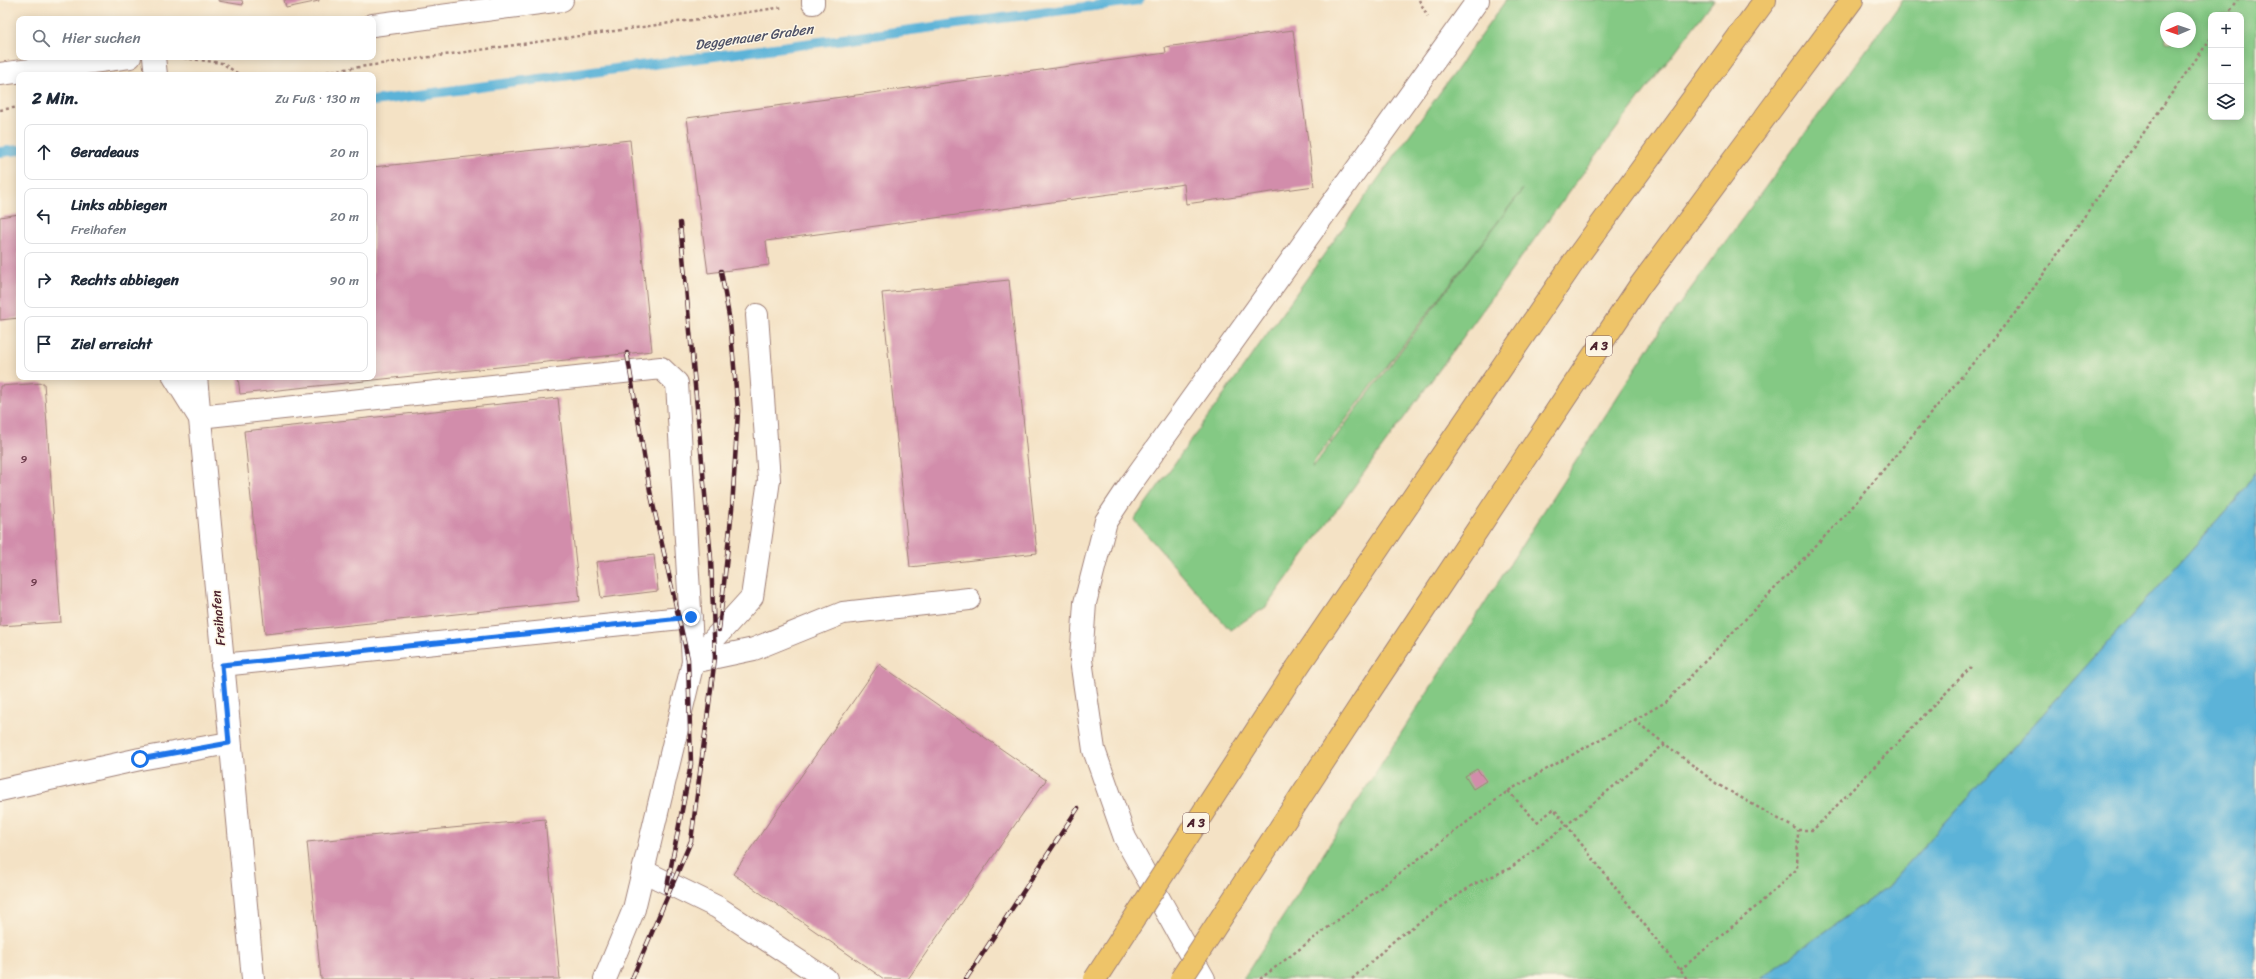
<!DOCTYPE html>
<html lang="de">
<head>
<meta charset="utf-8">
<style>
  body { margin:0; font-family:Sriracha,sans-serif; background:#f2f2f3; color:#1f2937 }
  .controls { position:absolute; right:12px; top:12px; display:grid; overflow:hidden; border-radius:8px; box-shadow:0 2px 10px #0003 }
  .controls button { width:36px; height:36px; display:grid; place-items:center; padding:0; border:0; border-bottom:1px solid #e0e1e3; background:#fff; color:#1f2937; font:20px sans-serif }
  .compass { position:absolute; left:2160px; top:12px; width:36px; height:36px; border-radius:50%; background:#fff; box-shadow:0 2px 10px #0003; rotate:268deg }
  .stop { position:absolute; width:12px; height:12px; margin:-9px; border:3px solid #1a73e8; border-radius:50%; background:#fff }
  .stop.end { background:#1a73e8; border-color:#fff; box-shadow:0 1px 4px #0008 }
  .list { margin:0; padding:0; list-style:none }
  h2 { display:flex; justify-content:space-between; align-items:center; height:52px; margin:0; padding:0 16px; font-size:17px }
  h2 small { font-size:13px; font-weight:400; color:#747a83 }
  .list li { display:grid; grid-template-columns:26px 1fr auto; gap:12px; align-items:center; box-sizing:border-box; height:56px; margin:0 8px 8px; padding:0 8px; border:1px solid #e0e1e3; border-radius:8px }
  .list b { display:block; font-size:15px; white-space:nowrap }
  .list p { margin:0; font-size:13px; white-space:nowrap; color:#747a83 }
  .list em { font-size:13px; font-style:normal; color:#747a83 }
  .icon { flex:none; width:22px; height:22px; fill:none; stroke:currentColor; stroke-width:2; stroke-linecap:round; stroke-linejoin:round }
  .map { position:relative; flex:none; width:2256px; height:979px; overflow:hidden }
  .search { position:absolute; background:#fff; box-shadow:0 2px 10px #0003; left:16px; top:16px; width:360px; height:44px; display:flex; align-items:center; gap:10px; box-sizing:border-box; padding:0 14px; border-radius:8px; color:#747a83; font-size:15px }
  .panel { position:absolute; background:#fff; box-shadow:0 2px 10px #0003; left:16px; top:72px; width:360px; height:308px; border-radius:8px }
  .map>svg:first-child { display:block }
  .green { fill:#84c984; stroke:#677458; fill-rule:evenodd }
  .water { fill:#5bb3d8; stroke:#526982 }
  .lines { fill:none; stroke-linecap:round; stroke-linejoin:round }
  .stream { stroke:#5bb3d8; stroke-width:10 }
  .building { fill:#d28dab }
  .minor-casing { stroke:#9f8078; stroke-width:24 }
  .highway-casing { stroke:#9f8078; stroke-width:24 }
  .path { stroke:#9f8078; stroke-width:2.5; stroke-dasharray:3 3; stroke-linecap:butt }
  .minor { stroke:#fff; stroke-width:22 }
  .highway { stroke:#eec469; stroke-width:22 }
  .rail-casing { stroke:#4a1f2b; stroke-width:4.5 }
  .rail { stroke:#fcf5e5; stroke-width:3; stroke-dasharray:9; stroke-linecap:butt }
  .highway-bridge-casing { stroke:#9f8078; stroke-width:24; stroke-linecap:butt }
  .highway-bridge { stroke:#eec469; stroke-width:22 }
  .route { stroke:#1a73e8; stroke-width:5 }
  .labels { text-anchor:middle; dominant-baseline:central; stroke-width:3; stroke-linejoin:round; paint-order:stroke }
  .number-label { font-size:11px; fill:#6c3a4b }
  .shield { fill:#fcf5e5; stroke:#7f5f63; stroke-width:1 }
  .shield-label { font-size:12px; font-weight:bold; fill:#4a1f2b }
  .street-label { font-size:13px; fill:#4a1f2b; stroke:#fcf5e5 }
  .water-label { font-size:14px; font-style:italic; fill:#505368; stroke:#fcf5e5 }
</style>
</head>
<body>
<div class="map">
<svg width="2256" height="979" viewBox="0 0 2256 979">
  <rect width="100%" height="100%" fill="#fcf5e5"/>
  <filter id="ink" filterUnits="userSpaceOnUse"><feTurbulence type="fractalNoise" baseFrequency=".025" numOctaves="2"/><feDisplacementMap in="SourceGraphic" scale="8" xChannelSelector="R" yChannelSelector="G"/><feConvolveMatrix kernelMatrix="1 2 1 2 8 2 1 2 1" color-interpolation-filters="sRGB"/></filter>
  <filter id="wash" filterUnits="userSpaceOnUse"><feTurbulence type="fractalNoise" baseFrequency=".012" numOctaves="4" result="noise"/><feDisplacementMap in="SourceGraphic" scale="16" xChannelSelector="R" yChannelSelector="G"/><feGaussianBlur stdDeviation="0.9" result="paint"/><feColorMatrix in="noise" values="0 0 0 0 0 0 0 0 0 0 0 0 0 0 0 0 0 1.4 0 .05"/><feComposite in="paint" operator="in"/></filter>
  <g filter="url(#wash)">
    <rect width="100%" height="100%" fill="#f4e2c5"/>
    <!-- green -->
    <g class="green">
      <path d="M1506,0H1714L1577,181L1266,607L1230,630L1134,520ZM1523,189L1313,467H1312L1315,460Z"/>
      <path d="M1903,0H2256V472L2237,499L1887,887L1760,979H1243L1659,332ZM2211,15H2241V117H2211ZM2166,18H2190V42H2166Z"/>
    </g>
    <!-- water -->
    <path class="water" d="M2256,472V979H1760L1887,887L2237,499Z"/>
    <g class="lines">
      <!-- stream -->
      <g class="stream">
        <path d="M373,101L1139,0"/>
        <path d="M0,152L19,150"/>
      </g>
    </g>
    <g id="blocks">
      <!-- building -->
      <g class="building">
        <path d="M218,0H242L243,5L218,1Z"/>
        <path d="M284,0H319V1L286,8Z"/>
        <path d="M1293,30L1314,186L1186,204L1184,184L766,241L769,265L708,273L687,118L1166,53L1165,47Z"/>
        <path d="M630,140L652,351L240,394L238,377H373V167Z"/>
        <path d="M19,214V318L0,320V217Z"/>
        <path d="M1009,280L1037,553L910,567L882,293Z"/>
        <path d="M44,383L61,622L0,626V386Z"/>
        <path d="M558,398L580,601L265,634L244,431Z"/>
        <path d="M654,555L658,591L601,598L596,562Z"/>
        <path d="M879,664L1046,780L908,979H884L733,874Z"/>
        <path d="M1477,769L1486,781L1473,789L1465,776Z"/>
        <path d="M545,819L560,979H321L307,842Z"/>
      </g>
    </g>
  </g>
  <g filter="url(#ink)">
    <use href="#blocks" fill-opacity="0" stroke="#9f8078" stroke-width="1"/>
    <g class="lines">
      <!-- minor casing -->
      <g class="minor-casing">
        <g id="minor">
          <path d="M813,0V3"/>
          <path d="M373,25L562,0"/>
          <path d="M154,57L156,75"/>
          <path d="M0,74L130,57"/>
          <path d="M174,377L199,417L661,368L677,383L693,662L634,909L605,979"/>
          <path d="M196,377L253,979"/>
          <path d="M693,662L752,597L769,480L757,315"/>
          <path d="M693,662L754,649L843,613L969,599"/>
          <path d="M222,665L691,617"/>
          <path d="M0,790L140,759L229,743"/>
          <path d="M643,871L717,907L826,979"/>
          <path d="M1204,979L1125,838L1094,750L1081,660L1085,603L1106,521L1130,485L1478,0"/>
        </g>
      </g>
      <!-- highway casing -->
      <g class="highway-casing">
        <g id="highway">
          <path d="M1297,668L1575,260L1765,0"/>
          <path d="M1362,703L1639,287L1852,0"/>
        </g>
      </g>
      <!-- path -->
      <g class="path">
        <path d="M1419,0L1428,17"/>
        <path d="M2227,15L2238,0"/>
        <path d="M184,58L222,63L240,75"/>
        <path d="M303,75L784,7"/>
        <path d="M0,110L19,107"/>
        <path d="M1634,720L1717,784L1798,830H1813L1971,667"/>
        <path d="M1508,791L1537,822L1554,809L1687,979"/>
        <path d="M1680,970L1757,906L1797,869L1798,830"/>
        <path d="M1260,979L1508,791L1666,702L1848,512L2020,307L2211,38"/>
        <path d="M1352,979L1397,938L1474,884L1509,869L1563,828L1665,744"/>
      </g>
      <!-- minor -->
      <use href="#minor" class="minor"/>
      <!-- highway -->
      <use href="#highway" class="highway"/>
      <!-- rail casing -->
      <g class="rail-casing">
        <g id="rail">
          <path d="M627,353L650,491L688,659L691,764L666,892"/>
          <path d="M719,630L732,509L738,411L730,322L721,271"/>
          <path d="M632,979L691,841L715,658L711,559L680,223"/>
          <path d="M966,979L1078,808"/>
        </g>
      </g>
      <!-- rail -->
      <use href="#rail" class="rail"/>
      <!-- highway-bridge casing -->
      <g class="highway-bridge-casing">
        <g id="highway-bridge">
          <path d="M1095,979L1297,668"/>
          <path d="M1181,979L1362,703"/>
        </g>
      </g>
      <!-- highway-bridge -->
      <use href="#highway-bridge" class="highway-bridge"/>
    </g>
  </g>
  <g class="lines" filter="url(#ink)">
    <!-- route -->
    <path class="route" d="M140,759L229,743L222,665L691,617"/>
  </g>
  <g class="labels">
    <!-- number labels -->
    <g class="number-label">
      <text x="24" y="459">9</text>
      <text x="34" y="582">9</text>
    </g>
    <!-- shield labels -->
    <g class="shield">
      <rect x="1586" y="336" width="26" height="20" rx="3"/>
      <rect x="1183" y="813" width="26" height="20" rx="3"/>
    </g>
    <g class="shield-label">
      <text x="1599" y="346">A 3</text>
      <text x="1196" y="823">A 3</text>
    </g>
    <!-- street labels -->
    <g class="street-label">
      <text transform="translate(218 618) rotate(-95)">Freihafen</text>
    </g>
    <!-- water labels -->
    <g class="water-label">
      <text transform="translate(754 37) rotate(-8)">Deggenauer Graben</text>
    </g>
  </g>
</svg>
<div class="controls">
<button>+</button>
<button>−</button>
<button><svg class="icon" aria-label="layers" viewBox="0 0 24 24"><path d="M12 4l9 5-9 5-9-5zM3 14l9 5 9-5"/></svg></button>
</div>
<svg class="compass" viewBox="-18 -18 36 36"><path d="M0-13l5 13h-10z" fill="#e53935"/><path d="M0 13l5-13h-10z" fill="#747a83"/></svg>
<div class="stop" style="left:140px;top:759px"></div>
<div class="stop end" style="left:691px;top:617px"></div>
<div class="search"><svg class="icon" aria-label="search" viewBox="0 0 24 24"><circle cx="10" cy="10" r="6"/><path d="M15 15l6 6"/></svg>Hier suchen</div>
<section class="panel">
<h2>2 Min.<small>Zu Fuß · 130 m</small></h2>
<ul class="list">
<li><svg class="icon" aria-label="ahead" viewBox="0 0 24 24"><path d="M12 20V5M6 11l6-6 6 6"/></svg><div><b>Geradeaus</b></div><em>20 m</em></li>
<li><svg class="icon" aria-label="left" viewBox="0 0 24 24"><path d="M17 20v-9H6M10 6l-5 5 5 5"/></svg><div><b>Links abbiegen</b><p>Freihafen</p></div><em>20 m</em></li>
<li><svg class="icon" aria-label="right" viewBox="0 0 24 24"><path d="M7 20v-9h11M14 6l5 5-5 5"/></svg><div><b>Rechts abbiegen</b></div><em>90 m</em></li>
<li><svg class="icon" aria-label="arrive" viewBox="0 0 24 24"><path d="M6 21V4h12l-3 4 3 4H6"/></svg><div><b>Ziel erreicht</b></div></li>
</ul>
</section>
</div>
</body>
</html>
